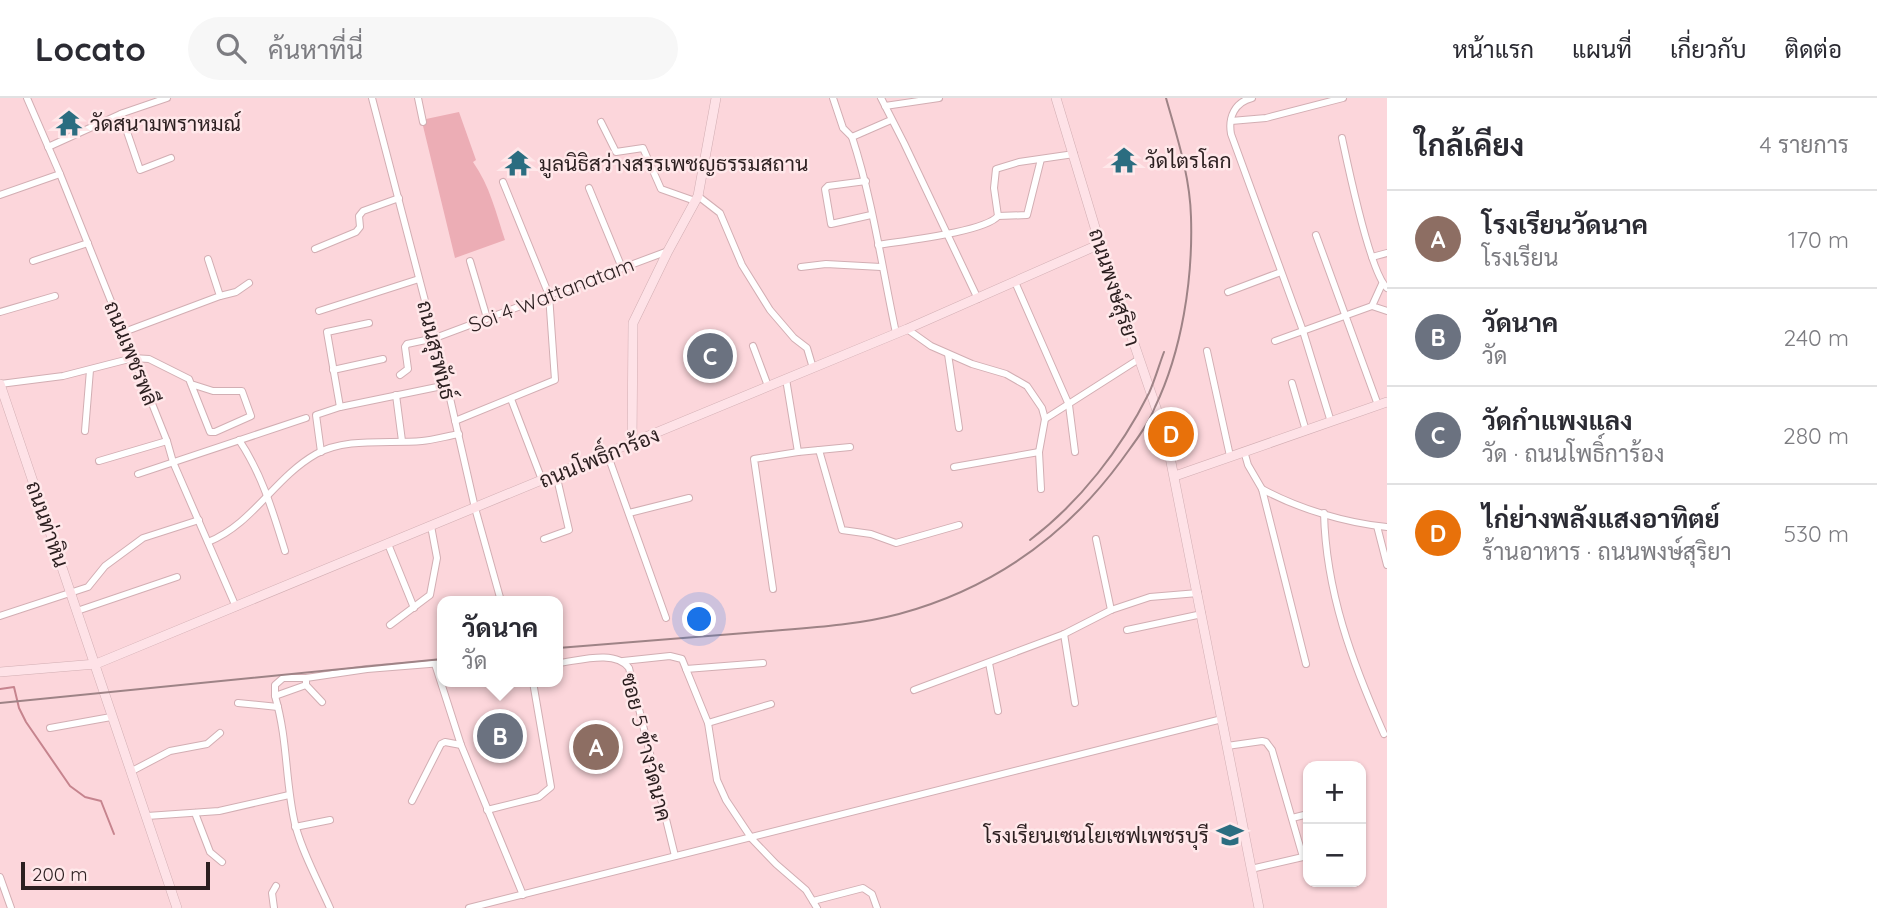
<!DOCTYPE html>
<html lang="th">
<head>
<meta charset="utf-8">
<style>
  body { margin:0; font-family:Quicksand,Sarabun,sans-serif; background:#f7f7f7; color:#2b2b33 }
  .controls { position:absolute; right:21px; bottom:21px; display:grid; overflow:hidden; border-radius:14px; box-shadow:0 2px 5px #0004 }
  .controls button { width:63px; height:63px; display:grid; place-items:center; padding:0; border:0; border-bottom:2px solid #e1e1e2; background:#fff; color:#2b2b33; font:35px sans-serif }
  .scale { position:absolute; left:21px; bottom:18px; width:189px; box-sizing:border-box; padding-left:7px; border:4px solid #2c1f20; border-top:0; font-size:19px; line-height:24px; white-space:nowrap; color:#2c1f20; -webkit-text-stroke:5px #ffe8ea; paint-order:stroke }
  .you { position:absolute; left:700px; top:522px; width:24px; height:24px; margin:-18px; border:5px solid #fff; border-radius:50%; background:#1a73e8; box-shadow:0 0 0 10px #1a73e833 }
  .badge { display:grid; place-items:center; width:46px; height:46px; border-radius:50%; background:#2b6d80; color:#fff; font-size:23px; font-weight:700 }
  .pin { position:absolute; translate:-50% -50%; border:4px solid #fff; box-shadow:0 2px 7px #0006 }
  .popup { position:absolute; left:437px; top:498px; width:126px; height:91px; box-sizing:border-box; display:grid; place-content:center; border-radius:14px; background:#fff; filter:drop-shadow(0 2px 5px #0005); font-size:23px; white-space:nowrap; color:#7c7c81 }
  .popup b { font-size:26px; color:#2b2b33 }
  .popup::after { content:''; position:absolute; left:50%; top:100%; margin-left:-14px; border:14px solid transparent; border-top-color:#fff }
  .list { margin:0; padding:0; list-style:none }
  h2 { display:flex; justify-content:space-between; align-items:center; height:91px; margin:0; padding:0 28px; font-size:30px }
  h2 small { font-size:23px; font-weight:400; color:#7c7c81 }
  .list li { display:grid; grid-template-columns:46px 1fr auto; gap:21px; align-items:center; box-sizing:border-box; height:98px; padding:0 28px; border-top:2px solid #e1e1e2 }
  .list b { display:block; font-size:26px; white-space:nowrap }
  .list p { margin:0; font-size:23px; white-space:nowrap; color:#7c7c81 }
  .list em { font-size:23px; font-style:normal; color:#7c7c81 }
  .icon { flex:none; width:38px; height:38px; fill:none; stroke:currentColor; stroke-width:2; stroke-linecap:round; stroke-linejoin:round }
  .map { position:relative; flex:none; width:1387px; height:810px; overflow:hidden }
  header { display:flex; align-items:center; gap:42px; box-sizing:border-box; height:98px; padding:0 35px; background:#fff; border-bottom:2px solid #e1e1e2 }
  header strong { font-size:33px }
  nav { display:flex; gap:38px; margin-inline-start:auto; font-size:24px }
  .search { width:490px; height:63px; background:#f7f7f7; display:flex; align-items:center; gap:18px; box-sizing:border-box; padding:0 24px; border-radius:38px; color:#7c7c81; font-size:26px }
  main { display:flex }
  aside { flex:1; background:#fff }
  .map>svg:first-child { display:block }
  .green { fill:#ecadb5 }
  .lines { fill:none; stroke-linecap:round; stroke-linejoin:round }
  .stream { stroke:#c6848e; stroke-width:2 }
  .street-casing { stroke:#d2aeb3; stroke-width:8 }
  .secondary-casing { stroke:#d2aeb3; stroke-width:10 }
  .street { stroke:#fff; stroke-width:6 }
  .secondary { stroke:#fee2e7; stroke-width:9 }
  .rail { stroke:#9e8386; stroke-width:2 }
  .labels { text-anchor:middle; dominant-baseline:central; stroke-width:5; stroke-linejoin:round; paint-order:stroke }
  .poi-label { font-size:21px; fill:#2c1f20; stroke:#ffe8ea; text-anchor:start }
  .street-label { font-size:21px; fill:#2c1f20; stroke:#ffe8ea }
</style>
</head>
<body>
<header>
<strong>Locato</strong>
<div class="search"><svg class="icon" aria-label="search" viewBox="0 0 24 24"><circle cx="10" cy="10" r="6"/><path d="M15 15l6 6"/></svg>ค้นหาที่นี่</div>
<nav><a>หน้าแรก</a><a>แผนที่</a><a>เกี่ยวกับ</a><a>ติดต่อ</a></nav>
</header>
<main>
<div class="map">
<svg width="1387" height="810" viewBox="0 0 1387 810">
  <rect width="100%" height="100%" fill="#fcd6db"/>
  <!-- green -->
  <path class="green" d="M459,14L476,62L473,64C490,88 496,115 505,142L455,160L423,28L426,21Z"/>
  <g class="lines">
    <!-- stream -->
    <path class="stream" d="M0,591L14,589L19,610L26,624L70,688L85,699L101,703L114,736"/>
    <!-- street casing -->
    <g class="street-casing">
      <g id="street">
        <path d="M27,0L60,76L167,343L173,364L236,509"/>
        <path d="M372,0L447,287L475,410L501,503"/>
        <path d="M418,0L423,24"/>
        <path d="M833,0L843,30L852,39"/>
        <path d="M881,0L904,45L978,201"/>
        <path d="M1252,0C1235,4 1228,19 1231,36L1303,233L1331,324"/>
        <path d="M885,8L939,0"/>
        <path d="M121,16L140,72L171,60"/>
        <path d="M891,22L852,39C873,103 882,170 896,235"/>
        <path d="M1231,23L1266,20L1343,0"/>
        <path d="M601,24L616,54L643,50L661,91L695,103"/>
        <path d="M1342,40C1348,68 1370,175 1387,190"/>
        <path d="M48,49L123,15L167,0"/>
        <path d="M866,83L828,88L825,91L831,126L871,117"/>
        <path d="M589,90L622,170"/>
        <path d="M0,97L60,76"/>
        <path d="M698,98L720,115L742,167L770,212L794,240L807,250L813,270"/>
        <path d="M998,118L1027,117L1041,61"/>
        <path d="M1316,137L1378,307"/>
        <path d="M878,147C902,143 985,134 998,118L994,90L996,71L1019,64L1074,56"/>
        <path d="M315,151L356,134L360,129L359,118L363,113L399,100"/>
        <path d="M1372,159L1387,155"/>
        <path d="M33,163L88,145"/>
        <path d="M470,163L487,220"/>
        <path d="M801,169L826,166L881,169"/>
        <path d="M1015,184L1069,307L1075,354"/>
        <path d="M1382,186L1372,208L1387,213"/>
        <path d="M1228,194L1281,174"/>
        <path d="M220,198L236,194L249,185"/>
        <path d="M319,213L419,181"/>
        <path d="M0,214L55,198"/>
        <path d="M907,231L931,248L972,266L1006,276L1027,288L1042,310L1045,321L1039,354L1041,391"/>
        <path d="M124,234L220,198L208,161"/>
        <path d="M1275,243L1372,208"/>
        <path d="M753,248L768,288"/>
        <path d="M1207,253L1230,358"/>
        <path d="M948,256L959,330"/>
        <path d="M333,272L383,261"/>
        <path d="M400,277L408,271L405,249L407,246L435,240L668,153"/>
        <path d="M1292,285L1306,333"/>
        <path d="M0,286L63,278L133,260L149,261L189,281L210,334H215L251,318L242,293H213L191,286"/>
        <path d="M396,297L402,343"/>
        <path d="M511,301L542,382"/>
        <path d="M340,309L327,234L369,225"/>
        <path d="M1045,321L1139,261"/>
        <path d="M455,323L555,282L549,197L503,84"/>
        <path d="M85,333L90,272"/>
        <path d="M239,342C262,376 273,414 285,453"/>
        <path d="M819,352L850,349"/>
        <path d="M1244,353L1248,367L1262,391L1306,566"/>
        <path d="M321,354L316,317L340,309L447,287"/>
        <path d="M798,354L819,352L842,432L871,436L896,445L959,427"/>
        <path d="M607,355L666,520"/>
        <path d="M99,363L167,343"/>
        <path d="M954,369L1039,354"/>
        <path d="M138,376L306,320"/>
        <path d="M1262,391C1299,411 1346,425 1387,429"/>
        <path d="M629,415L689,400"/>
        <path d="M1324,415C1326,494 1352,564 1384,636"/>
        <path d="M1377,428L1387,467"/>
        <path d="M544,441L569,432L556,376"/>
        <path d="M1096,441L1111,512"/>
        <path d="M208,444C253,426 274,380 316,356C346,339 388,346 422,343C434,342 447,338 459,336"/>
        <path d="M388,446L414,510"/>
        <path d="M773,491L754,361L798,354L786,281"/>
        <path d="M77,513L177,479"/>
        <path d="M0,518L88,489L105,468L143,440L199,422"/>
        <path d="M390,527L430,497L437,460L431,428"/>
        <path d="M1127,532L1202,516"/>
        <path d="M1064,536L1075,605"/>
        <path d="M623,563L670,558L682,561L686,571"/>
        <path d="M558,565C578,563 615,551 629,570L675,758"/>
        <path d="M763,565L686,571L708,625L717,682L726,702L752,741L776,766L806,792L817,810"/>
        <path d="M989,565L998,613"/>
        <path d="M435,566L461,647L523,797"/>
        <path d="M306,580V587L275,598V587L283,580H306L367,571L442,565"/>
        <path d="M306,587L322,604"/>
        <path d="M914,592L1064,536L1111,512L1150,499L1198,495"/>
        <path d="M275,598C288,642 285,683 295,726C302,754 318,783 330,810"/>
        <path d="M238,605L278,609"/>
        <path d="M708,625L771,606"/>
        <path d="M50,630L111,619"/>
        <path d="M1227,648L1262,643L1266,644L1272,652L1303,759L1251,771"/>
        <path d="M132,673L170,653L207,646L220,635"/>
        <path d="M412,703L441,646L445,644L461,647"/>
        <path d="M487,712L539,699L551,689L533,584"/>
        <path d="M195,715L210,754L222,764"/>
        <path d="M147,718L219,713L289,697"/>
        <path d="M1292,720L1308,716"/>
        <path d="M295,729L330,722"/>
        <path d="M0,779L11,810"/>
        <path d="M813,803L863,790L872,796L877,810"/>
        <path d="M274,810L272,795L276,788"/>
        <path d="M469,810L1222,621"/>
      </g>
    </g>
    <!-- secondary casing -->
    <g class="secondary-casing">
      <g id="secondary">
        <path d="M1056,0L1100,146L1166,339L1259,810"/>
        <path d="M0,286L177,810"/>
        <path d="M632,346L633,225L668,153L698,98L716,0"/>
        <path d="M1175,378L1387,304"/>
        <path d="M0,574L96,566L907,231L1100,146"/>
      </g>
    </g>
    <!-- street -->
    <use href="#street" class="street"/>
    <!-- secondary -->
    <use href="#secondary" class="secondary"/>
    <!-- rail -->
    <g class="rail">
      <path d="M1030,442C1080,404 1121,351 1149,295C1155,282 1159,267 1164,254"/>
      <path d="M558,550C625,545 691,539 758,534C805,530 854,528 899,516C991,491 1065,439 1121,363C1133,346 1147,329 1155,309C1182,253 1193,181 1191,119C1190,78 1177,39 1166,0"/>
      <path d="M0,605L442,561"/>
    </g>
  </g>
  <!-- icons -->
  <defs>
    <g id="temple-bare" transform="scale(2.1)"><path d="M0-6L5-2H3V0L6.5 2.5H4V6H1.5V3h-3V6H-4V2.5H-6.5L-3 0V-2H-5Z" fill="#2b6d80" stroke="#ffe8ea" stroke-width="2.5" paint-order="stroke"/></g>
    <g id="school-bare" transform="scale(2.1)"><path d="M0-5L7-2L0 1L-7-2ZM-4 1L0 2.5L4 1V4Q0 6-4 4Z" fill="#2b6d80" stroke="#ffe8ea" stroke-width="2.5" paint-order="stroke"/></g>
  </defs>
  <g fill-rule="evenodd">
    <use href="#temple-bare" x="69" y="25"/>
    <use href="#temple-bare" x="1124" y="62"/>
    <use href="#temple-bare" x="518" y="65"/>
    <use href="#school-bare" x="1230" y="737"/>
  </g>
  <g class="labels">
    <!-- poi labels -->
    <g class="poi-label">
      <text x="90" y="25">วัดสนามพราหมณ์</text>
      <text x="1145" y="62">วัดไตรโลก</text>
      <text x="539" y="65">มูลนิธิสว่างสรรเพชญธรรมสถาน</text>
      <text x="1209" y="737" text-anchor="end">โรงเรียนเซนโยเซฟเพชรบุรี</text>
    </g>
    <!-- street labels -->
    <g class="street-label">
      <text transform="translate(1115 189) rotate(72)">ถนนพงษ์สุริยา</text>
      <text transform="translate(551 196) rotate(-21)">Soi 4 Wattanatam</text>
      <text transform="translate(437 252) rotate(76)">ถนนสุรพันธ์</text>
      <text transform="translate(132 255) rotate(68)">ถนนเพชรพลี</text>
      <text transform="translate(599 359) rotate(-22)">ถนนโพธิ์การ้อง</text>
      <text transform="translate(48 426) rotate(71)">ถนนท่าหิน</text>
      <text transform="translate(647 649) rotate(76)">ซอย 5 ข้างวัดนาค</text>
    </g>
  </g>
</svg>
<div class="controls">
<button>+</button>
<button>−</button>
</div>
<div class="scale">200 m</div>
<div class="you"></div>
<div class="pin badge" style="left:596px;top:649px;background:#8d6e63">A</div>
<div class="pin badge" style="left:500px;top:638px;background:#6b7280">B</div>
<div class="popup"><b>วัดนาค</b>วัด</div>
<div class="pin badge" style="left:710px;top:258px;background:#6b7280">C</div>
<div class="pin badge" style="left:1171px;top:336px;background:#e8710a">D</div>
</div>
<aside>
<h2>ใกล้เคียง<small>4 รายการ</small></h2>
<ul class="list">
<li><span class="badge" style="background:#8d6e63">A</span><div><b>โรงเรียนวัดนาค</b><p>โรงเรียน</p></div><em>170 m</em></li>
<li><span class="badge" style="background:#6b7280">B</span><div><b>วัดนาค</b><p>วัด</p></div><em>240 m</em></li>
<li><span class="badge" style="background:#6b7280">C</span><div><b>วัดกำแพงแลง</b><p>วัด · ถนนโพธิ์การ้อง</p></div><em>280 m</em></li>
<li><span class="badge" style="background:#e8710a">D</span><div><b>ไก่ย่างพลังแสงอาทิตย์</b><p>ร้านอาหาร · ถนนพงษ์สุริยา</p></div><em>530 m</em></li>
</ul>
</aside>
</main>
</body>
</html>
